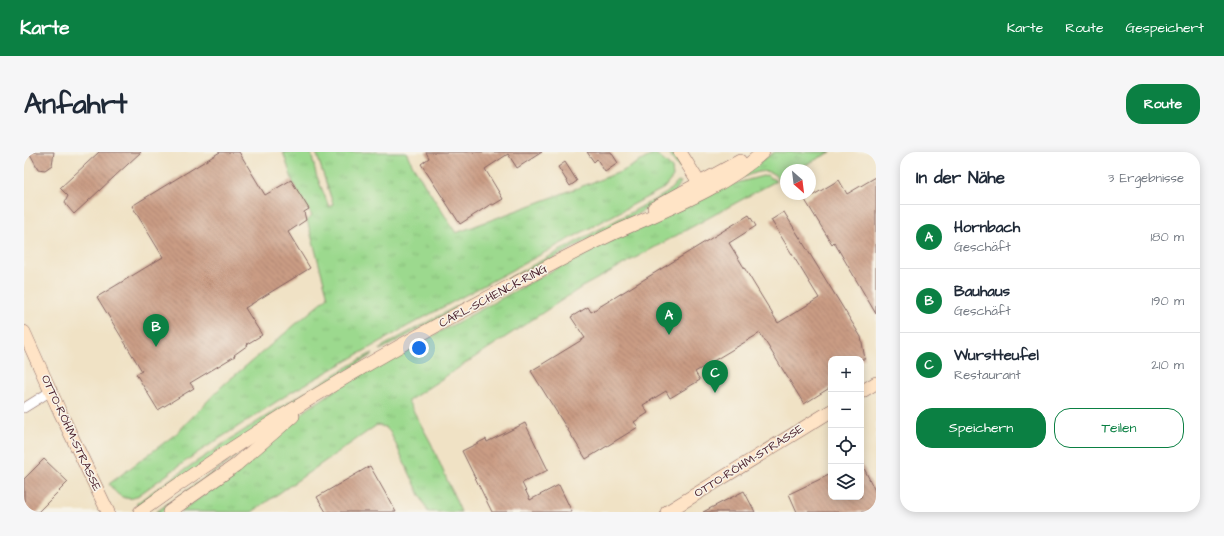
<!DOCTYPE html>
<html lang="de">
<head>
<meta charset="utf-8">
<style>
  body { margin:0; font-family:"Architects Daughter",sans-serif; background:#f6f6f7; color:#1f2937 }
  .controls { position:absolute; right:12px; bottom:12px; display:grid; overflow:hidden; border-radius:8px; box-shadow:0 2px 10px #0003 }
  .controls button { width:36px; height:36px; display:grid; place-items:center; padding:0; border:0; border-bottom:1px solid #e0e1e3; background:#fff; color:#1f2937; font:20px sans-serif }
  .compass { position:absolute; left:756px; top:12px; width:36px; height:36px; border-radius:50%; background:#fff; box-shadow:0 2px 10px #0003; rotate:152deg }
  .you { position:absolute; left:395px; top:196px; width:14px; height:14px; margin:-10px; border:3px solid #fff; border-radius:50%; background:#1a73e8; box-shadow:0 0 0 6px #1a73e833 }
  .badge { display:grid; place-items:center; width:26px; height:26px; border-radius:50%; background:#0b8043; color:#fff; font-size:13px; font-weight:700 }
  .pin { position:absolute; translate:-50% -33px; filter:drop-shadow(0 1px 2px #0008) }
  .pin::after { content:''; position:absolute; top:21px; width:14px; height:12px; background:inherit; clip-path:polygon(0 0,100% 0,50% 100%) }
  .list { margin:0; padding:0; list-style:none }
  h2 { display:flex; justify-content:space-between; align-items:center; height:52px; margin:0; padding:0 16px; font-size:17px }
  h2 small { font-size:13px; font-weight:400; color:#747a83 }
  .list li { display:grid; grid-template-columns:26px 1fr auto; gap:12px; align-items:center; box-sizing:border-box; height:64px; padding:0 16px; border-top:1px solid #e0e1e3 }
  .list b { display:block; font-size:15px; white-space:nowrap }
  .list p { margin:0; font-size:13px; white-space:nowrap; color:#747a83 }
  .list em { font-size:13px; font-style:normal; color:#747a83 }
  .actions { display:flex; gap:8px; padding:12px 16px }
  .actions a { flex:1; padding:9px 0; border:1px solid #0b8043; border-radius:16px; text-align:center; font-size:14px; color:#0b8043 }
  .actions .main { background:#0b8043; color:#fff }
  .icon { flex:none; width:22px; height:22px; fill:none; stroke:currentColor; stroke-width:2; stroke-linecap:round; stroke-linejoin:round }
  .map { position:relative; flex:none; width:852px; height:360px; overflow:hidden; border-radius:16px }
  header { display:flex; align-items:center; gap:24px; box-sizing:border-box; height:56px; padding:0 20px; background:#0b8043; color:#fff }
  header strong { font-size:19px }
  nav { display:flex; gap:22px; margin-inline-start:auto; font-size:14px }
  .intro { display:flex; align-items:center; justify-content:space-between; box-sizing:border-box; height:96px; padding:0 24px }
  h1 { margin:0; font-size:28px }
  .button { padding:10px 18px; border-radius:16px; background:#0b8043; color:#fff; font-size:14px; font-weight:700 }
  main { display:flex; gap:24px; padding:0 24px }
  aside { flex:1; background:#fff; border-radius:16px; box-shadow:0 2px 10px #0003 }
  .map>svg:first-child { display:block }
  .grass { fill:url(#grass-tufts); stroke:#737c5c }
  .building { fill:url(#building-back-hatch) }
  .lines { fill:none; stroke-linecap:round; stroke-linejoin:round }
  .street-casing { stroke:#846361; stroke-width:10 }
  .secondary-casing { stroke:#846361; stroke-width:14 }
  .street { stroke:#fff; stroke-width:9 }
  .secondary { stroke:#ffe4c6; stroke-width:13 }
  .labels { text-anchor:middle; dominant-baseline:central; stroke-width:3; stroke-linejoin:round; paint-order:stroke }
  .street-label { font-size:12px; fill:#4a1f2b; stroke:#f7f3e8 }
</style>
</head>
<body>
<header>
<strong>Karte</strong>
<nav><a>Karte</a><a>Route</a><a>Gespeichert</a></nav>
</header>
<div class="intro"><h1>Anfahrt</h1><a class="button">Route</a></div>
<main>
<div class="map">
<svg width="852" height="360" viewBox="0 0 852 360">
  <defs>
    <pattern id="grass-tufts" width="24" height="20" patternUnits="userSpaceOnUse"><rect width="24" height="20" fill="#9cd98e"/><path d="M3 7l-1-3M5 7V3M7 7l1-3M15 17l-1-3M17 17v-4M19 17l1-3" fill="none" stroke="#88ba7b"/></pattern>
    <pattern id="building-back-hatch" width="6" height="6" patternUnits="userSpaceOnUse"><rect width="6" height="6" fill="#ca9c84"/><path d="M-1 5l2 2M0 0l6 6M5-1l2 2" fill="none" stroke="#a67f6c"/></pattern>
  </defs>
  <rect width="100%" height="100%" fill="#f7f3e8"/>
  <filter id="ink" filterUnits="userSpaceOnUse"><feTurbulence type="fractalNoise" baseFrequency=".025" numOctaves="2"/><feDisplacementMap in="SourceGraphic" scale="8" xChannelSelector="R" yChannelSelector="G"/><feConvolveMatrix kernelMatrix="1 2 1 2 8 2 1 2 1" color-interpolation-filters="sRGB"/></filter>
  <filter id="wash" filterUnits="userSpaceOnUse"><feTurbulence type="fractalNoise" baseFrequency=".012" numOctaves="4" result="noise"/><feDisplacementMap in="SourceGraphic" scale="16" xChannelSelector="R" yChannelSelector="G"/><feGaussianBlur stdDeviation="0.9" result="paint"/><feColorMatrix in="noise" values="0 0 0 0 0 0 0 0 0 0 0 0 0 0 0 0 0 1.4 0 .05"/><feComposite in="paint" operator="in"/></filter>
  <g filter="url(#wash)">
    <rect width="100%" height="100%" fill="#f0e2c5"/>
    <!-- grass -->
    <g class="grass">
      <path d="M259,0H287L292,22L305,55L309,52L292,0H382L389,14L432,81L599,19L631,1L648,16L649,25L640,36L384,174L266,241L173,301L112,345C100,350 92,342 85,332L153,281L198,234L304,145L283,68L288,64L270,33Z"/>
      <path d="M643,0H647L656,13V17Z"/>
      <path d="M751,0H807L771,18H762V23L754,27C745,12 726,23 712,28L709,26Z"/>
      <path d="M743,23L752,29L558,135L384,249L407,291L437,360H404L366,280L361,275L353,273L228,360H156L230,307L282,258L322,231L557,103L705,33Z"/>
      <path d="M654,29L657,30L650,41L645,45L356,198L359,194L643,41Z"/>
      <path d="M346,202H349L113,355V351C188,297 266,248 346,202Z"/>
      <path d="M221,298L138,360H132Z"/>
    </g>
    <g id="blocks">
      <!-- building -->
      <g class="building">
        <path d="M5,0H30L28,13L21,18L14,17Z"/>
        <path d="M75,0H117L50,62L43,54L41,50L44,44L36,36Z"/>
        <path d="M196,0H215L241,43L267,28L285,57L280,60L282,68L264,80L286,116L221,156L238,183L223,192L224,193L210,203L211,204L166,231L170,236L134,258L112,222L118,219L73,145L139,105L108,54Z"/>
        <path d="M402,0H518L493,16L484,2L461,17L479,47L469,53L467,52L436,72L397,12L405,6Z"/>
        <path d="M563,0H587L594,11L581,20L573,7L570,10Z"/>
        <path d="M541,10L553,29L546,34L534,15Z"/>
        <path d="M852,25V162L810,90L808,92L781,48L815,28L823,42Z"/>
        <path d="M760,60L837,185L841,207H807V235L780,252L736,181L671,220L676,228L646,246L642,239L619,253L624,261L610,270L614,275L562,307L507,219L561,186L547,165L564,155L567,160L725,63L732,74L705,91L754,171L795,146L747,68Z"/>
        <path d="M501,271L524,318L498,331L506,348L535,333L548,360H468L438,299L462,287L463,290Z"/>
        <path d="M20,307L44,330L14,360H0V327Z"/>
        <path d="M837,310L852,341V360H773L765,342L807,322V345H837Z"/>
        <path d="M346,314L372,360H302L293,345Z"/>
        <path d="M720,339L731,360H679Z"/>
      </g>
    </g>
  </g>
  <g filter="url(#ink)">
    <use href="#blocks" fill-opacity="0" stroke="#846361" stroke-width="1"/>
    <g class="lines">
      <!-- street casing -->
      <g class="street-casing">
        <path id="street" d="M0,256L27,239"/>
      </g>
      <!-- secondary casing -->
      <g class="secondary-casing">
        <g id="secondary">
          <path d="M656,0L679,37"/>
          <path d="M630,56L716,9"/>
          <path d="M0,180L36,260L84,360"/>
          <path d="M837,240L852,231"/>
          <path d="M116,360C242,268 377,190 515,119C540,106 565,93 590,81C638,59 700,37 739,0"/>
          <path d="M145,360L212,313L269,264"/>
          <path d="M643,360L807,259"/>
        </g>
      </g>
      <!-- street -->
      <use href="#street" class="street"/>
      <!-- secondary -->
      <use href="#secondary" class="secondary"/>
    </g>
  </g>
  <g class="labels">
    <!-- street labels -->
    <g class="street-label">
      <text transform="translate(469 144) rotate(-28)">CARL-SCHENCK-RING</text>
      <text transform="translate(47 281) rotate(65)">OTTO-RÖHM-STRASSE</text>
      <text transform="translate(725 309) rotate(-32)">OTTO-RÖHM-STRASSE</text>
    </g>
  </g>
</svg>
<div class="controls">
<button>+</button>
<button>−</button>
<button><svg class="icon" aria-label="locate" viewBox="0 0 24 24"><circle cx="12" cy="12" r="6"/><path d="M12 2v4M12 18v4M2 12h4M18 12h4"/></svg></button>
<button><svg class="icon" aria-label="layers" viewBox="0 0 24 24"><path d="M12 4l9 5-9 5-9-5zM3 14l9 5 9-5"/></svg></button>
</div>
<svg class="compass" viewBox="-18 -18 36 36"><path d="M0-13l5 13h-10z" fill="#e53935"/><path d="M0 13l5-13h-10z" fill="#747a83"/></svg>
<div class="you"></div>
<div class="pin badge" style="left:645px;top:183px">A</div>
<div class="pin badge" style="left:132px;top:195px">B</div>
<div class="pin badge" style="left:691px;top:241px">C</div>
</div>
<aside>
<h2>In der Nähe<small>3 Ergebnisse</small></h2>
<ul class="list">
<li><span class="badge">A</span><div><b>Hornbach</b><p>Geschäft</p></div><em>180 m</em></li>
<li><span class="badge">B</span><div><b>Bauhaus</b><p>Geschäft</p></div><em>190 m</em></li>
<li><span class="badge">C</span><div><b>Wurstteufel</b><p>Restaurant</p></div><em>210 m</em></li>
</ul>
<div class="actions"><a class="main">Speichern</a><a>Teilen</a></div>
</aside>
</main>
</body>
</html>
